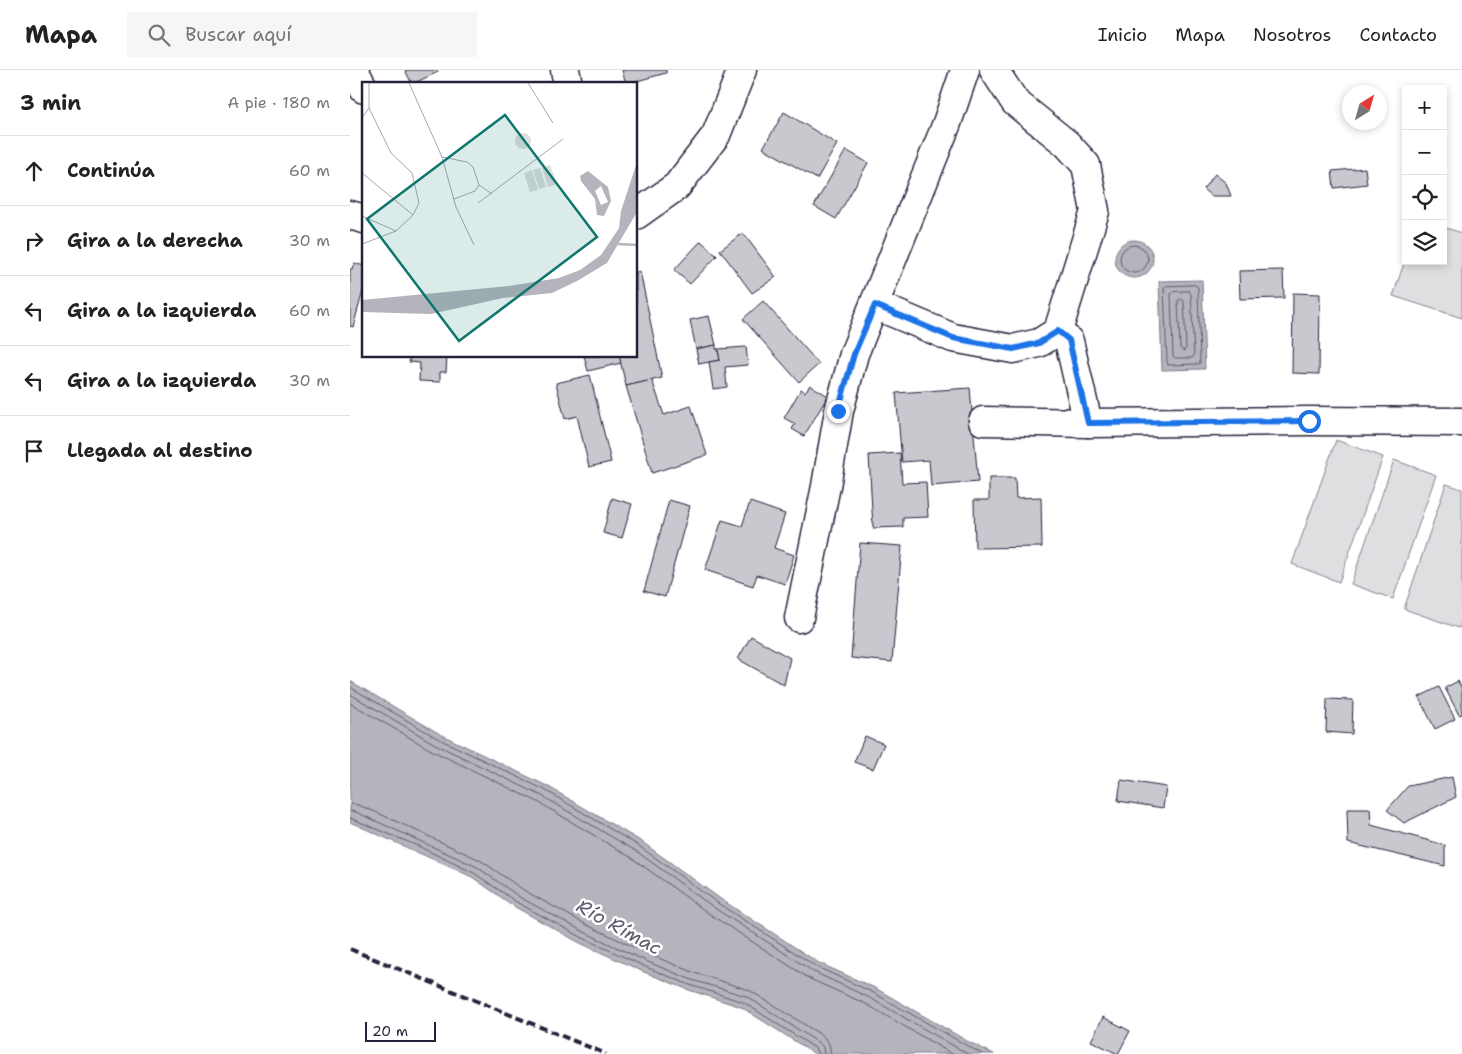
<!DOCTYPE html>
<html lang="es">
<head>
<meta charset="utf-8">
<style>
  body { margin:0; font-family:"Shantell Sans",sans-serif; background:#f6f6f6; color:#222 }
  .controls { position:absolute; right:15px; top:15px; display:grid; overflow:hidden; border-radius:0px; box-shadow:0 2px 8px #0003 }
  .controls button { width:45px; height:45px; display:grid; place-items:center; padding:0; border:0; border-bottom:1px solid #e0e0e0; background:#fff; color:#222; font:25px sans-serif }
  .compass { position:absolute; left:992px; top:15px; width:45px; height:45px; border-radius:50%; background:#fff; box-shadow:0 2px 8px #0003; rotate:37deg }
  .scale { position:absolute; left:15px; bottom:12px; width:71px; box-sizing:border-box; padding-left:5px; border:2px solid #22223b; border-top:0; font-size:14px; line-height:18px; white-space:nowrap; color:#22223b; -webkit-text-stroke:4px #fff; paint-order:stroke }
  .stop { position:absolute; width:15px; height:15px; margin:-11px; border:4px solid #1a73e8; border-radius:50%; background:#fff }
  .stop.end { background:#1a73e8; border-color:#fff; box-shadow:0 1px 5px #0008 }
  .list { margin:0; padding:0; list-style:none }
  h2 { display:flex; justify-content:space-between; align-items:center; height:65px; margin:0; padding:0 20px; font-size:21px }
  h2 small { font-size:16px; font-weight:400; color:#767676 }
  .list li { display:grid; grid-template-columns:32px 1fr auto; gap:15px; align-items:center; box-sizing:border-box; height:70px; padding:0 20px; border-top:1px solid #e0e0e0 }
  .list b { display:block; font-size:19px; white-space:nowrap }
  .list em { font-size:16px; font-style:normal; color:#767676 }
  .icon { flex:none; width:28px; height:28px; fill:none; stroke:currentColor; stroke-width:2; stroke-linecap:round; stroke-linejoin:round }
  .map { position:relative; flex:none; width:1112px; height:984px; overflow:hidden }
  header { display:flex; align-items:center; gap:30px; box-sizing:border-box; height:70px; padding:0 25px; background:#fff; border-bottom:1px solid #e0e0e0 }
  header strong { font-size:24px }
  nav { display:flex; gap:28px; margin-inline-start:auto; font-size:18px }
  .search { width:350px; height:45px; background:#f6f6f6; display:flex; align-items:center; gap:12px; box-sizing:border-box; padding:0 18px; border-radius:0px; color:#767676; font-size:19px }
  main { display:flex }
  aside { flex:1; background:#fff }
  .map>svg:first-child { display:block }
  .green { fill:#dfdfe2; stroke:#80808e }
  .water { fill:#b4b4bc; stroke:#7a7a88 }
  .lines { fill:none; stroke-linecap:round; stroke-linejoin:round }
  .shore { stroke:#5c5c6f; stroke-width:1 }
  .building { fill:#c8c8cf; stroke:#22223b }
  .minor-casing { stroke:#22223b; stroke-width:31 }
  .minor { stroke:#fff; stroke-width:28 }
  .rail { stroke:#22223b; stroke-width:4; stroke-dasharray:8 4; stroke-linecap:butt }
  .route { stroke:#1a73e8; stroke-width:6 }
  .labels { text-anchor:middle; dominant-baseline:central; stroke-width:5; stroke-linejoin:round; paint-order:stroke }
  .water-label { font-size:19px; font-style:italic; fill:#5c5c6f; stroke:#fff }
  .inset-river { fill:none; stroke:#b4b4bc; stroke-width:2.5 }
  .inset-road { fill:none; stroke:#a7a7b1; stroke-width:1 }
  .view { fill:#0f766e; fill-opacity:0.15; stroke:#0f766e; stroke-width:2.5 }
  .inset-edge { fill:none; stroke:#22223b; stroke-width:2.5 }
</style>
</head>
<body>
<header>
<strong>Mapa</strong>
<div class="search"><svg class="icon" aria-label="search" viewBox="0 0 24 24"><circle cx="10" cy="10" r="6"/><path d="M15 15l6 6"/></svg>Buscar aquí</div>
<nav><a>Inicio</a><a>Mapa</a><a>Nosotros</a><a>Contacto</a></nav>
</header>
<main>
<aside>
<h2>3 min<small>A pie · 180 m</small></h2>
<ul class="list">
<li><svg class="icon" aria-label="ahead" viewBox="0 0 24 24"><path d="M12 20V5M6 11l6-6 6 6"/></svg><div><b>Continúa</b></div><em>60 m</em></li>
<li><svg class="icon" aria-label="right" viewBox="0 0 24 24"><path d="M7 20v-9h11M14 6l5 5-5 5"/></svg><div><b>Gira a la derecha</b></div><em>30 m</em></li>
<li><svg class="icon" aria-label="left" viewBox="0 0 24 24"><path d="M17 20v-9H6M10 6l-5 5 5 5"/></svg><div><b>Gira a la izquierda</b></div><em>60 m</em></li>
<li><svg class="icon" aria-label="left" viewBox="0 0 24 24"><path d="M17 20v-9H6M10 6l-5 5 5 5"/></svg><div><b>Gira a la izquierda</b></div><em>30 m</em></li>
<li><svg class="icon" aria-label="arrive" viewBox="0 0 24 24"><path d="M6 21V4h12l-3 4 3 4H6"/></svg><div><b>Llegada al destino</b></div></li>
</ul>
</aside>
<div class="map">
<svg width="1112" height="984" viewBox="0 0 1112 984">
  <rect width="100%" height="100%" fill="#fff"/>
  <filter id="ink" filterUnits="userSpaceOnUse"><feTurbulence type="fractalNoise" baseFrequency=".02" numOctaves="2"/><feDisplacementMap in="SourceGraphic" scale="10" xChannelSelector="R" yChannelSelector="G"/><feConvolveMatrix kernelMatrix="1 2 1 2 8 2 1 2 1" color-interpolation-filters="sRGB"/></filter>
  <g filter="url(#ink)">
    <!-- green -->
    <g class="green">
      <path d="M1093,157L1112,163V248L1043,226L1056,187V191H1093Z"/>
      <path d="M986,370L1033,387L989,512L942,494Z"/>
      <path d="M1044,390L1086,405L1043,529L1001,514Z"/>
      <path d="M1096,414L1112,419V550L1109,558L1054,539Z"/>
    </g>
    <!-- water -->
    <g class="water">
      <circle cx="784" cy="189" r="19"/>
      <path d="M852,210L855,299L812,300L809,211Z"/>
      <path d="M0,611L90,664L197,716L292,772L372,830L469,893L525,918L619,972L644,984H465L391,937L339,920L294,902L230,873L165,837L122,807L0,752Z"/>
    </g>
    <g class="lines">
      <!-- shore -->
      <g class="shore">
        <circle cx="784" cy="189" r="14"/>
        <path d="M845,215L848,217L850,293L848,294L818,295L817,292L814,217L816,216Z"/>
        <path d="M839,221L841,224L844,286L842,288H825L823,286L821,224L823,222Z"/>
        <path d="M831,229L834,231L836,278L834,281L830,278L828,231Z"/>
        <path d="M0,617L87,668L195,720L289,776L369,834L467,897L522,922L632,984"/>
        <path d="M0,624L85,674L192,726L286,781L366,839L464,902L520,928L618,984"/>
        <path d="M0,633L81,680L188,732L282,788L361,845L460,909L516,934L602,984"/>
        <path d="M0,734L8,735L28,743L130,790L175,821L239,856L301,885L345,903L399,920L473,966L479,974L481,984"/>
        <path d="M0,741L6,742L127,797L171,828L236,863L298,892L342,910L396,926L469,973L473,977L474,984"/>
        <path d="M0,748L68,776L124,803L168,833L233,868L296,897L340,915L393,932L465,978L468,984"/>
      </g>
    </g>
    <!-- building -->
    <g class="building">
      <path d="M55,0H87L88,2L62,14Z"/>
      <path d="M272,0H316V3L276,14Z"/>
      <path d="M434,42L487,74L467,109L413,78Z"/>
      <path d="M496,80L518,93L486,149L464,136Z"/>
      <path d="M1015,98L1017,114L984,118L982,101Z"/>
      <path d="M865,104L876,113L881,126H861L853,119Z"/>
      <path d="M393,163L426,207L402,223L370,180Z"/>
      <path d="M351,171L367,186L340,214L324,200Z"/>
      <path d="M4,193L14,196V217L3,257L0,256V199H2Z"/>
      <path d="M933,200L934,228L890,229L889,201Z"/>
      <path d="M290,201L312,308L276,316L269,286H286V202Z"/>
      <path d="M943,223L970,224L969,304L942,303Z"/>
      <path d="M413,231L469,294L449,312L393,249Z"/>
      <path d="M359,246L366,275L346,279L340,250Z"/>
      <path d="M366,275V279H368L370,290L349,294L346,279Z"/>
      <path d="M396,277L398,295L375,297L377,317L363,319L359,292L370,290L368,279Z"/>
      <path d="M60,286H97L96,302H90V312L69,311L70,293L59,292Z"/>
      <path d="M234,286H269L271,293L238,301Z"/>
      <path d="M240,305L261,392L239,397L227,346L215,349L206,313Z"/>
      <path d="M302,310L314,345L341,336L357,385L302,403L276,316Z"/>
      <path d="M460,315L478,326L454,366L442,359L445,354L434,348L451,319L455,322Z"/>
      <path d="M620,318L628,412L581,416L579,390L552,392L546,323Z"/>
      <path d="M550,383L552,413L576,412L578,447L553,448V457L523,458L519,385Z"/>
      <path d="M639,408H665L666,428L691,427L692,477L625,478L624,430H639Z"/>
      <path d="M262,428L282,434L272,468L253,463Z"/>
      <path d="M319,430L340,436L315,527L294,521Z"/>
      <path d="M400,432L435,444L424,478L444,485L435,514L407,505L403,516L355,500L372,450L392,456Z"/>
      <path d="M510,473L552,476L542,592L501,588Z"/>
      <path d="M401,566L440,588L434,615L388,589Z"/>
      <path d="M1108,611L1112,619V644L1109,645L1095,618Z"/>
      <path d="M1089,617L1105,649L1085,659L1069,627Z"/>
      <path d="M977,629L1003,630L1002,664L976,662Z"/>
      <path d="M515,666L534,674L523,699L504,692Z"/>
      <path d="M1102,707L1106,727L1054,753L1037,740L1058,716Z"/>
      <path d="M771,710L816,717L813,738L768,731Z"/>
      <path d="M997,739H1020L1021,755L1095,775V796L998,773Z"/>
      <path d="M753,947L780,961L768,984L741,971Z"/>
    </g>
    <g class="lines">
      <!-- minor casing -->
      <g class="minor-casing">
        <g id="minor">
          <path d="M4,0L14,19"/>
          <path d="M215,0L218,14"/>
          <path d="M0,145L14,149"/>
          <path d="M286,145L327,116L366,65L392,0"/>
          <path d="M525,235L603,268L663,279L689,273L708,261L745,141L736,95L717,74L665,32L644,0"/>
          <path d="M708,261L719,271L738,353"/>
          <path d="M633,351L738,353L959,351L1112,352"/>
          <path d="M449,548L476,416L489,341L504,284L597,53L615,0"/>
        </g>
      </g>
      <!-- minor -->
      <use href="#minor" class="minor"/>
      <!-- rail -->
      <path class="rail" d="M0,879L256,984"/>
    </g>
  </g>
  <g class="lines" filter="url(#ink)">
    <!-- route -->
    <path class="route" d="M488,341L504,284L525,235L603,268L663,279L689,273L708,261L719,270L738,353L959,351"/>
  </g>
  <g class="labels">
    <!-- water labels -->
    <g class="water-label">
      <text transform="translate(269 857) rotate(29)">Río Rímac</text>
    </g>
  </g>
  <!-- overview -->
  <g transform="translate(12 12)">
    <rect width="275" height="275" fill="#fff"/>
    <path d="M153 59a8 8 0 1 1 16 0a8 8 0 1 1-16 0ZM188,83L195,102L186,105L180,86ZM178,86L184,105L177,107L171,88ZM170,88L176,108L168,110L162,91Z" fill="#dfdfe2"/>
    <path d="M275,80V130L245,181L215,199L190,211L141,216L69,232L0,230V218L147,204L197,196L218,188L239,173L257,146L259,129ZM226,89L246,105L249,119L242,134L235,133L233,117L219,99L218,94ZM239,104L246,120L239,123L233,109Z" fill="#b4b4bc" fill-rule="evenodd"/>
    <path class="inset-river" d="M256,162L275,163"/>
    <path class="inset-road" d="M47,1L80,75L94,125L112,163M166,1L191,41M0,36L7,26V1M80,75L105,80L111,85L117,103L113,109L92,117M0,91L51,133M117,103L130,112M116,121L201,57M0,134L34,149M0,162L34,149L51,133L57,121L50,91L29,71L7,26"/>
    <path class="view" d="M143,33L235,155L97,259L5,137Z"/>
    <rect width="275" height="275" class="inset-edge"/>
  </g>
</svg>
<div class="controls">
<button>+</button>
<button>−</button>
<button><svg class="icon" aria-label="locate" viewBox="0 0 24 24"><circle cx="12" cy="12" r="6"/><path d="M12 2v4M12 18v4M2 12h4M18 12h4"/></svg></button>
<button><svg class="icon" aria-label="layers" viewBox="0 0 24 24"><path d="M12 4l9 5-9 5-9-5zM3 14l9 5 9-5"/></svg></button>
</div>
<svg class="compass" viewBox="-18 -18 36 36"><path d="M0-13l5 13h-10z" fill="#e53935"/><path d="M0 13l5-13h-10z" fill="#767676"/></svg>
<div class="scale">20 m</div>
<div class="stop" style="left:959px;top:351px"></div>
<div class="stop end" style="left:488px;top:341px"></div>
</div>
</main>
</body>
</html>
